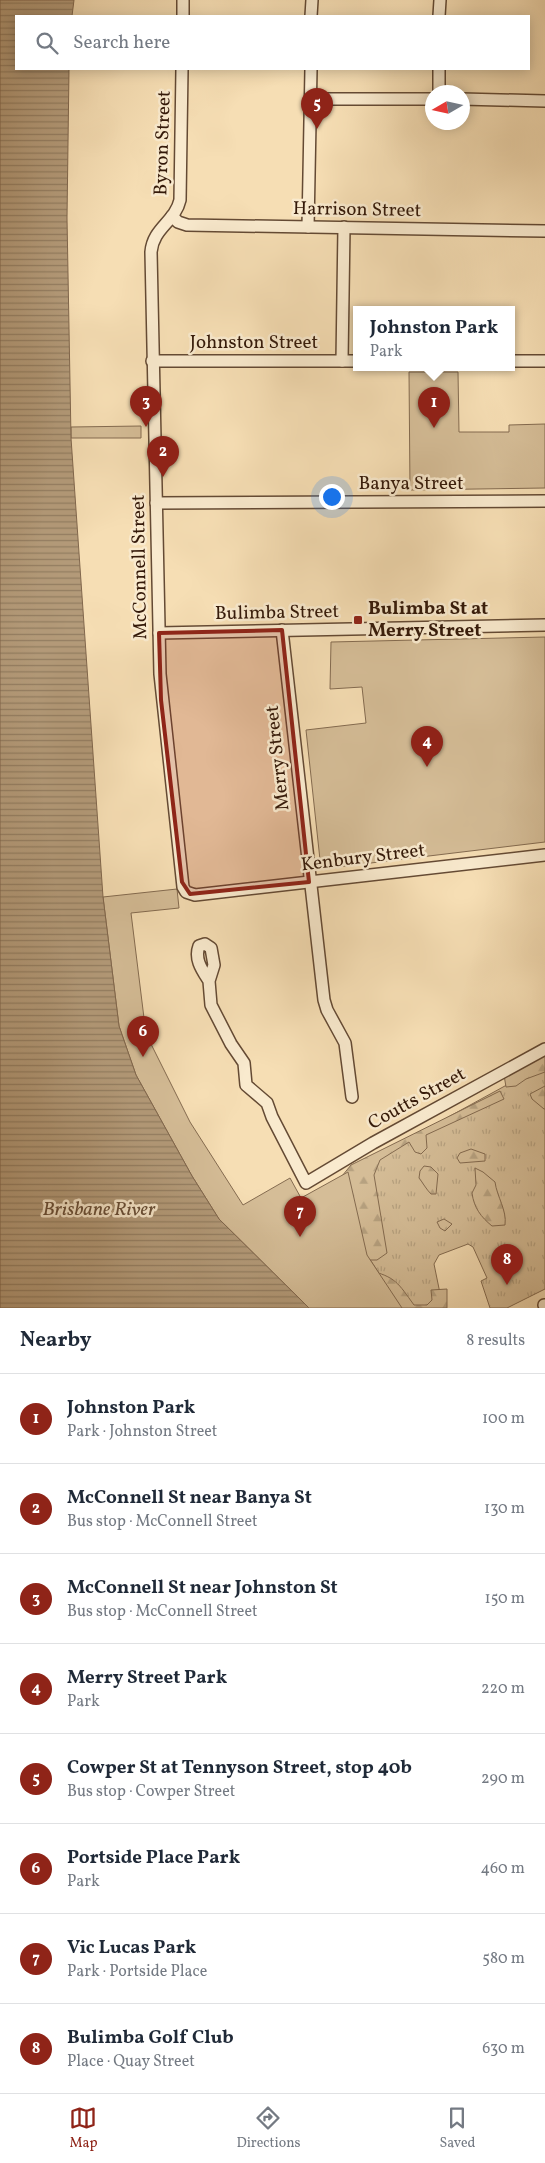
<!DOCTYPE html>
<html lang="en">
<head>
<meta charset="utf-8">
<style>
  body { margin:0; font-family:Vollkorn,serif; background:#f2f2f3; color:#1f2937 }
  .compass { position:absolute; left:425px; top:85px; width:45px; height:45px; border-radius:50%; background:#fff; box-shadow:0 2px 12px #0003; rotate:261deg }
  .you { position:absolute; left:331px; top:496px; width:18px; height:18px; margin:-12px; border:4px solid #fff; border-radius:50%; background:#1a73e8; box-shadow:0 0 0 8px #1a73e833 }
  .badge { display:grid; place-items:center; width:32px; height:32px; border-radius:50%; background:#8f2418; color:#fff; font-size:16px; font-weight:700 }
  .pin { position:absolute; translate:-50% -41px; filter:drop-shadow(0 1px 2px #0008) }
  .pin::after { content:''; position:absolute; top:26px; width:18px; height:15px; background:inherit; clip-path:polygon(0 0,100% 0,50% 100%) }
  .popup { position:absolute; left:353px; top:306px; width:162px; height:65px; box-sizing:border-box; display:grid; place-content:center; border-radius:0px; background:#fff; filter:drop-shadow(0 1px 4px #0005); font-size:16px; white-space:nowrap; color:#747a83 }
  .popup b { font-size:19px; color:#1f2937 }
  .popup::after { content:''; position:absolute; left:50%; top:100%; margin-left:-10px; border:10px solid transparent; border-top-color:#fff }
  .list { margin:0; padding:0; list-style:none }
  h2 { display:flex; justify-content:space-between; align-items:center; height:65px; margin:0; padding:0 20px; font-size:21px }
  h2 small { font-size:16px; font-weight:400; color:#747a83 }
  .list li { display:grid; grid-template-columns:32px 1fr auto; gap:15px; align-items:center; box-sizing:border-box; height:90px; padding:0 20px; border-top:1px solid #e0e1e3 }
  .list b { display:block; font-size:19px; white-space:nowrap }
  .list p { margin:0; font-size:16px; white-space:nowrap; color:#747a83 }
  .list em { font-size:16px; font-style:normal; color:#747a83 }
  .icon { flex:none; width:28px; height:28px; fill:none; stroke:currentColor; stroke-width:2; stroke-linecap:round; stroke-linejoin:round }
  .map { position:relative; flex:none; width:545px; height:1308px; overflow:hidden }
  .search { position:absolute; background:#fff; box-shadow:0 2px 12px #0003; left:15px; right:15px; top:15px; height:55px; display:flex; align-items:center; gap:12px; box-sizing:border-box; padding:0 18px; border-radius:0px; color:#747a83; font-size:19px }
  .sheet { height:785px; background:#fff }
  nav { display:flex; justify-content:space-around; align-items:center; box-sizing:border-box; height:70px; border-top:1px solid #e0e1e3; background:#fff; font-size:14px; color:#747a83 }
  nav a { display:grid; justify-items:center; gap:2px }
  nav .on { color:#8f2418 }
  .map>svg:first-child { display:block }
  .grass { fill:url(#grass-tufts); stroke:#846b50 }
  .forest { fill:url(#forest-firs); stroke:#846b50 }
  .park { fill:#d5bd97; stroke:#846b50 }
  .water { fill:url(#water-rules); stroke:#81674d }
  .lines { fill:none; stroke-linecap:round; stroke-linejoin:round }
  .minor-casing { stroke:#644a34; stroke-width:14 }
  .minor { stroke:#f9eace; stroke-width:11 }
  .marked { fill:#8f2418; fill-opacity:0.2; stroke:#8f2418; stroke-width:4; stroke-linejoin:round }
  .poi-dot { fill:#8f2418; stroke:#f9eace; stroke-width:2 }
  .labels { text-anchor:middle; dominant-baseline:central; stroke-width:5; stroke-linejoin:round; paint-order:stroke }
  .street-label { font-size:19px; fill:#341909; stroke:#f9eace }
  .poi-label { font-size:19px; font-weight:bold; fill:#341909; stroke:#f9eace; text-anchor:start }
  .water-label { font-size:20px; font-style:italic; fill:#674d36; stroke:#f9eace }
</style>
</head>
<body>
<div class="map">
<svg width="545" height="1308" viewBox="0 0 545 1308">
  <defs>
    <pattern id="grass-tufts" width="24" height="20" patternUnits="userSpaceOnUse" patternTransform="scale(1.25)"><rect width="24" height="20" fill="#d5bd97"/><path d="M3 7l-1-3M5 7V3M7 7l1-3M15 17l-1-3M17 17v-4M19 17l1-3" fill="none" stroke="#b7a281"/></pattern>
    <pattern id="forest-firs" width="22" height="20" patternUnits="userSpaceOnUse" patternTransform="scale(1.25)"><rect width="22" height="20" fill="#d5bd97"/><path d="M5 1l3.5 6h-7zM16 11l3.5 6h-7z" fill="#b7a281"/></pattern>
    <pattern id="water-rules" width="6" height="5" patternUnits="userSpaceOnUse" patternTransform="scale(1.25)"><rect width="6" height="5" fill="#b49b7a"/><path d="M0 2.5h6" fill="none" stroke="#937e62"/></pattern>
  </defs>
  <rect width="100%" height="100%" fill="#f6deb4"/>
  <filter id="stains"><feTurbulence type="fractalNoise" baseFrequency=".004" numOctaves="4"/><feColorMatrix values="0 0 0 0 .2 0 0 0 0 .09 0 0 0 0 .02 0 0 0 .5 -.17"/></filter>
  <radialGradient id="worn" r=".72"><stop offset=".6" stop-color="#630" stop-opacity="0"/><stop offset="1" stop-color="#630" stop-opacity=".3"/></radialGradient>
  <!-- grass -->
  <path class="grass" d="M545,1064V1289L507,1308H490L481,1281L487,1278L473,1247L468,1244L439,1255L434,1264L443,1308H402L367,1255L348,1172Z"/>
  <!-- forest -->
  <g class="forest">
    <path d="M545,1052V1072L526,1079L516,1086L506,1087L504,1075Z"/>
    <path d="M545,1086V1109H544L532,1099L530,1094Z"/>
    <path d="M500,1091L504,1099L426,1135L427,1148L421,1154L415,1152L409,1142L380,1160L374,1175L387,1253L377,1260H363L368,1270C396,1277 398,1283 414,1305H427L432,1300L431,1290L447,1289V1308H393L362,1274L342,1176L351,1165Z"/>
    <path d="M471,1149L485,1154V1161L460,1163L457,1158L460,1153Z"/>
    <path d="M424,1166L431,1167L438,1174L436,1194H431C426,1189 423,1183 419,1178L420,1171Z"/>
    <path d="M475,1168L483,1172L495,1182C497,1197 507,1210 505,1225L492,1226C481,1217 474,1208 472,1193L476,1185Z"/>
    <path d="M444,1219L452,1224L445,1231L440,1228L437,1222Z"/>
  </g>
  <!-- park -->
  <g class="park">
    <path d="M409,372H458L459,432H509V425L545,424V488L410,490Z"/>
    <path d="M141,426V438H71V427Z"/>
    <path d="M545,637V842L321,869L306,730L366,723L362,687L330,689L331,642Z"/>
    <path d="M177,889L179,908L131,913L146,1034L190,1122L243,1205L290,1178L301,1198L348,1172L367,1255L402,1308H309L219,1219L192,1176L136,1075L119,1026L103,897Z"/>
  </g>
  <!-- water -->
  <path class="water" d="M0,0H74L72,16H16V69H69L67,218L71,438L103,897L119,1026L136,1075L192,1176L219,1219L309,1308H0Z"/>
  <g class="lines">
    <!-- minor casing -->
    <g class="minor-casing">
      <g id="minor">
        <path d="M183,16V0"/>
        <path d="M311,16L312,0"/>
        <path d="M439,16L440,0"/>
        <path d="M182,69L180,200C175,222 153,228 151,252L160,674L183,887L186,892L195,895L545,855"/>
        <path d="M439,92V69"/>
        <path d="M311,99H432"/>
        <path d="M462,99L545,101"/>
        <path d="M172,216L178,222L187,225L545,231"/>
        <path d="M308,227L311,69"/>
        <path d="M152,361H356"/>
        <path d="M342,361L344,227"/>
        <path d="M512,361H545"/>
        <path d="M156,503L545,501"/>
        <path d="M282,630L324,1000L327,1010L345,1043L352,1097"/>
        <path d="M159,633L545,625"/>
        <path d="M209,981C202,970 194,959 199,946L205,944L211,948L214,965L209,981L211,1005L231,1044L244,1063L246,1085L267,1103L272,1117L306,1183L373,1143L545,1049"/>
        <path d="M544,1305H545"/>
      </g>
    </g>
    <!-- minor -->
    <use href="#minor" class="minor"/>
  </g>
  <!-- marked area -->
  <path class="marked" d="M282,630L309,882L190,894L182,882L161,700L159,633Z"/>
  <!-- markers -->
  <rect class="poi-dot" x="353" y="615" width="10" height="10" rx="2.5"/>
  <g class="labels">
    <!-- street labels -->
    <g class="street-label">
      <text transform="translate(163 143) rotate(-88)">Byron Street</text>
      <text transform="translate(357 210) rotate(1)">Harrison Street</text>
      <text x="254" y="343">Johnston Street</text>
      <text x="411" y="484">Banya Street</text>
      <text transform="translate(140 567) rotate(-91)">McConnell Street</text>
      <text transform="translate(277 613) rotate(-1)">Bulimba Street</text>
      <text transform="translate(278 758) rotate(-96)">Merry Street</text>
      <text transform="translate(363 858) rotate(-7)">Kenbury Street</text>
      <text transform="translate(417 1099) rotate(-29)">Coutts Street</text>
    </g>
    <!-- poi labels -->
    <g class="poi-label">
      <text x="368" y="609">Bulimba St at<tspan x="368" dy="22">Merry Street</tspan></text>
    </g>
    <!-- water labels -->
    <g class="water-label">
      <text x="99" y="1210">Brisbane River</text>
    </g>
  </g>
  <rect width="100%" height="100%" filter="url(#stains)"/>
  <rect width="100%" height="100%" fill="url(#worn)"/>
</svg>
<svg class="compass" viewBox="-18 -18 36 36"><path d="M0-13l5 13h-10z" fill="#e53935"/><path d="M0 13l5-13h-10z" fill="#747a83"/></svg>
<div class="you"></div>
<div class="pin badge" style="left:434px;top:428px">1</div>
<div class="popup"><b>Johnston Park</b>Park</div>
<div class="pin badge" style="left:163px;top:477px">2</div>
<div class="pin badge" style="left:146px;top:427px">3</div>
<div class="pin badge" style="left:427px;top:767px">4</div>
<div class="pin badge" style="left:317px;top:129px">5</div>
<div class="pin badge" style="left:143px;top:1057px">6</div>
<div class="pin badge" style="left:300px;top:1237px">7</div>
<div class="pin badge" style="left:507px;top:1285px">8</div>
<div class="search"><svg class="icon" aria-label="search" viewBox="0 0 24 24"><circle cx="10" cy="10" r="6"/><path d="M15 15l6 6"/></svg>Search here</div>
</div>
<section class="sheet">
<h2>Nearby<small>8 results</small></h2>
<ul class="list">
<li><span class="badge">1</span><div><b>Johnston Park</b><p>Park · Johnston Street</p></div><em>100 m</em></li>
<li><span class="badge">2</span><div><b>McConnell St near Banya St</b><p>Bus stop · McConnell Street</p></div><em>130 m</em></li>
<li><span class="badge">3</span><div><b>McConnell St near Johnston St</b><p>Bus stop · McConnell Street</p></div><em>150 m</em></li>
<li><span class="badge">4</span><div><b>Merry Street Park</b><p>Park</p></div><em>220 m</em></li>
<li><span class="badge">5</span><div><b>Cowper St at Tennyson Street, stop 40b</b><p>Bus stop · Cowper Street</p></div><em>290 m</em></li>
<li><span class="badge">6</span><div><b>Portside Place Park</b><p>Park</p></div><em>460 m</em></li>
<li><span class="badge">7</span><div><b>Vic Lucas Park</b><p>Park · Portside Place</p></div><em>580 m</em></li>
<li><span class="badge">8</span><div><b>Bulimba Golf Club</b><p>Place · Quay Street</p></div><em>630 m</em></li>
</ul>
</section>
<nav>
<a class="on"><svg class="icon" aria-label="map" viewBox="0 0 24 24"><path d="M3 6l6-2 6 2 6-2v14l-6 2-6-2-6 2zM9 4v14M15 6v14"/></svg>Map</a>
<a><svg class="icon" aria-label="directions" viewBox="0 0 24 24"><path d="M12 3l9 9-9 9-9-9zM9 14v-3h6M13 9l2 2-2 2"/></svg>Directions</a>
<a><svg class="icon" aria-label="saved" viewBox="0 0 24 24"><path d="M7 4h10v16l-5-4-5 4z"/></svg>Saved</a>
</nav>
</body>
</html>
